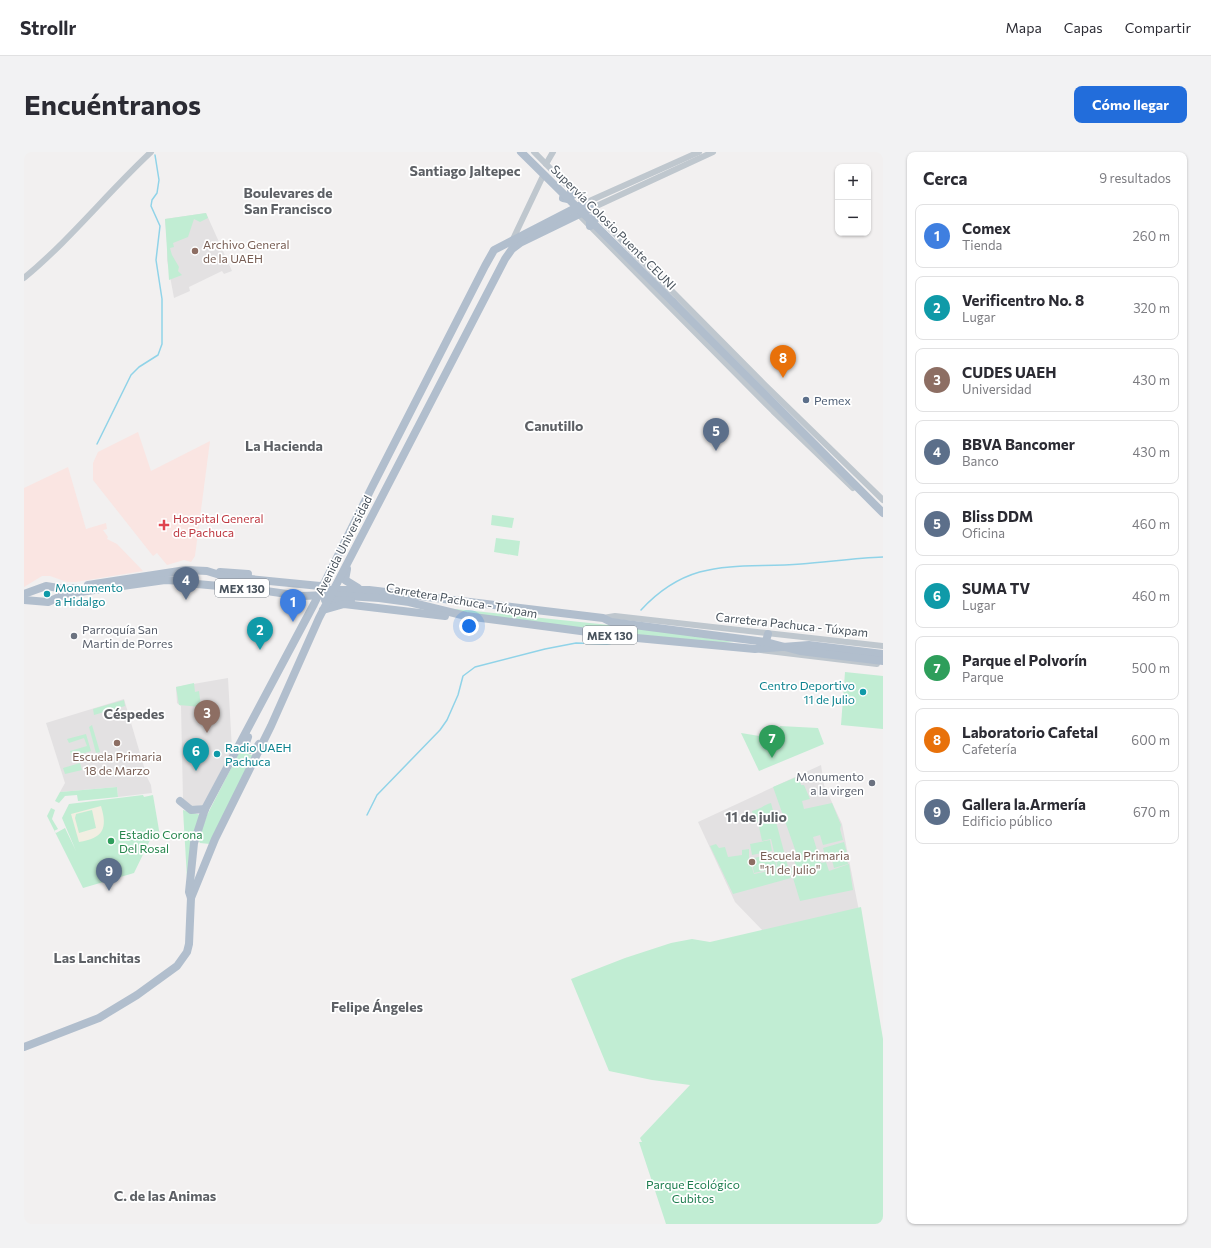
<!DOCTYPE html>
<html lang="es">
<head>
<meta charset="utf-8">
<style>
  body { margin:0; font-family:Commissioner,sans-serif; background:#f2f2f3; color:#2b2b33 }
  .controls { position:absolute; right:12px; top:12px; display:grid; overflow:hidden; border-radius:8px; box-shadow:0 1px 3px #0004 }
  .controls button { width:36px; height:36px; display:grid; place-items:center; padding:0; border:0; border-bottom:1px solid #e1e1e2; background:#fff; color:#2b2b33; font:20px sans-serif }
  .you { position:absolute; left:445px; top:474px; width:14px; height:14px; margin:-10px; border:3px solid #fff; border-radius:50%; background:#1a73e8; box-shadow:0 0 0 6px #1a73e833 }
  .badge { display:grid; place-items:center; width:26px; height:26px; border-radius:50%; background:#226ddb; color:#fff; font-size:13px; font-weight:700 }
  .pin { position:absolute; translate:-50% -33px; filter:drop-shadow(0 1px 2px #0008) }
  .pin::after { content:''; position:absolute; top:21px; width:14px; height:12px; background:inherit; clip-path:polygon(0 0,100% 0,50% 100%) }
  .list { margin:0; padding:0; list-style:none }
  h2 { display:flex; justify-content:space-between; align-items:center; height:52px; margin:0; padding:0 16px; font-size:17px }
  h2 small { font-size:13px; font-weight:400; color:#7c7c81 }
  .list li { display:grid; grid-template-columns:26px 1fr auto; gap:12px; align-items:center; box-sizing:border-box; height:64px; margin:0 8px 8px; padding:0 8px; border:1px solid #e1e1e2; border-radius:8px }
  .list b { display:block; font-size:15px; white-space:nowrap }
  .list p { margin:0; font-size:13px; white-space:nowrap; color:#7c7c81 }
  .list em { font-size:13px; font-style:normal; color:#7c7c81 }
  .map { position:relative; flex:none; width:859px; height:1072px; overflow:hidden; border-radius:8px }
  header { display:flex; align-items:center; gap:24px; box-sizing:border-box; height:56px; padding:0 20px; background:#fff; border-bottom:1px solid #e1e1e2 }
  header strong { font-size:19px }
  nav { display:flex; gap:22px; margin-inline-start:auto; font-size:14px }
  .intro { display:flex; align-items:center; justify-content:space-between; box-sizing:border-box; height:96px; padding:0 24px }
  h1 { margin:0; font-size:28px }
  .button { padding:10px 18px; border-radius:8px; background:#226ddb; color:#fff; font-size:14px; font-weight:700 }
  main { display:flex; gap:24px; padding:0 24px }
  aside { flex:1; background:#fff; border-radius:8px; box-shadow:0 1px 3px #0004 }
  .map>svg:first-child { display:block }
  .education { fill:#e3e1e2 }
  .medical { fill:#fae5e2 }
  .green { fill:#c1edd3 }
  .sand { fill:#f2eee2; fill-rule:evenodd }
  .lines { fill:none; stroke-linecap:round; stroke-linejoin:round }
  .stream { stroke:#90d3e8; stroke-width:1.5 }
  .minor { stroke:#bfc7ce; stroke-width:6 }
  .major { stroke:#b1becd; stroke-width:8 }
  .major-bridge { stroke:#b1becd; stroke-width:8 }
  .education-dot { fill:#8d6e63; stroke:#fff; stroke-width:1.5 }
  .service-dot { fill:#5c6f8a; stroke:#fff; stroke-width:1.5 }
  .health-dot { fill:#e0444e; stroke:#fff; stroke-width:1.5 }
  .culture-dot { fill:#0f9aa8; stroke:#fff; stroke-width:1.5 }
  .worship-dot { fill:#6b7280; stroke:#fff; stroke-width:1.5 }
  .leisure-dot { fill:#2e9e5b; stroke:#fff; stroke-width:1.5 }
  .labels { text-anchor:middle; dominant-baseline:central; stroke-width:3.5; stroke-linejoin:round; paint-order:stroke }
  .shield { fill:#fff; stroke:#80878e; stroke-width:1 }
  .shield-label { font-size:11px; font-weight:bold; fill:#49535d }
  .street-label { font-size:12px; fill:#49535d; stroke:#fff }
  .education-label { font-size:12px; fill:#785e54; stroke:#fff; text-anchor:start }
  .service-label { font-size:12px; fill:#4e5e75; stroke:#fff; text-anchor:start }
  .health-label { font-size:12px; fill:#be3a42; stroke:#fff; text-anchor:start }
  .culture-label { font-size:12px; fill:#0d838f; stroke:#fff; text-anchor:start }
  .worship-label { font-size:12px; fill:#5b616d; stroke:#fff; text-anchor:start }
  .leisure-label { font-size:12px; fill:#27864d; stroke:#fff; text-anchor:start }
  .park-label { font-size:12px; fill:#1c7c4e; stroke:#fff }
  .quarter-label { font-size:14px; font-weight:bold; fill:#5d6065; stroke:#fff }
</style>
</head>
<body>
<header>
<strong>Strollr</strong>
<nav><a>Mapa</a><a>Capas</a><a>Compartir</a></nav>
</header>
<div class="intro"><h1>Encuéntranos</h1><a class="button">Cómo llegar</a></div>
<main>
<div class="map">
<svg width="859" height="1072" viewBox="0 0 859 1072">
  <rect width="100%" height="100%" fill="#f2f0f0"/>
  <!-- education -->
  <g class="education">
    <path d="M182,61L208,119L200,122L198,119L165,135L166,139L150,146L143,108V90L141,67Z"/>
    <path d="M204,526L208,598L179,653L168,655L159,648L157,554L153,551L152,535Z"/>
    <path d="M100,547L123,625L127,633L128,641L94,645L93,635L36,640L41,631L22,571Z"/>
    <path d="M797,613L800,633L818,672L836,764L741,781L711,750L674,670Z"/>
  </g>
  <!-- medical -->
  <g class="medical">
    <path d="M114,280L127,319L186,289L171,404L167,410L160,408L143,413L133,401L129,404L69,328V311L74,300Z"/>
    <path d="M44,315L62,377L82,371L83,377L79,378L84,385L83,387L93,392L119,419L52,430H43L26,424H18L0,435V336Z"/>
  </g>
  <!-- green -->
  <g class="green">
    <path d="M182,61L184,66L176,70L170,67L164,85L149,91L150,95L146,96L148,103L155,115L154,119L158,123L145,128L141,67Z"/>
    <path d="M468,363L490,366L488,376L467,373Z"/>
    <path d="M472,386L496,389L494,404L470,400Z"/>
    <path d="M422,456L614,476L710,490L697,491L579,479L422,458Z"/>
    <path d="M821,520L859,524V577L817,573Z"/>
    <path d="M170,531L171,540L175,539L177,555L155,553L152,535Z"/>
    <path d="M100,548L101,554L70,563L69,557Z"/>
    <path d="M68,573L76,600L72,601L65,575Z"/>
    <path d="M756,574L794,576L800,592L735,619L717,581L755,587Z"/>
    <path d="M62,582L67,599L48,605L46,599L63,594L60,586L45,591L43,587Z"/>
    <path d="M218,595L222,601L230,604L186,692L176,691L174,688L183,663Z"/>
    <path d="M56,611L58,618L41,622L39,616Z"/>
    <path d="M775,624L777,633H780L786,647L778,649L780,657L808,651L817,673L816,677L819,688L799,693L796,683L789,685L797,711L802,710L805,719L825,712L829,738L776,749L766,716L772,714L770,708L774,706L749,635Z"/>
    <path d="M93,635L94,645L54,649L53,643L41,644L35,651L31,649L36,640Z"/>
    <path d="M119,643L120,645L129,643L136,684L127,686L110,721L59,736L23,664L27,656L31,658L28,667L34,677L30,679L32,681L41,676L52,699L38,666L45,652Z"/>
    <path d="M747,651L767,726L709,742L686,694L692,692L695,696L701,695L704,705L718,703V698L725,697V707L730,722L754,717L747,687L738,689L734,670H731L728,659C736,657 740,653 747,651Z"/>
    <path d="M159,658L177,663L163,726Z"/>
    <path d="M746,688L748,699L728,703L726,692Z"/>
    <path d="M820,690L823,701L802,707L799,696Z"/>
    <path d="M749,701L753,716L730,721L727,707Z"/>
    <path d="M822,704L824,712L810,716L808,708Z"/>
    <path d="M837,755L859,887V1072H642L615,990H618L616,986L666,933L628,928L585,919L547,827L601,806L647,791L668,787L686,790Z"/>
  </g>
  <!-- sand -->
  <path class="sand" d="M77,654C84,677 79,686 55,690L47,662ZM68,658L72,676L55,681L51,666L52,662Z"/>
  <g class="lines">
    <!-- stream -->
    <g class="stream">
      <path d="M73,292L107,223L115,215L134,203L138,192V147L132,108L136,74L127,54L128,48L133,41L135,28L131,3"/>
      <path d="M617,458C667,404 712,417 777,412C804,410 832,406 859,405"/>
      <path d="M343,663L353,643L416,578L423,568L434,543L439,524L451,515L521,497L552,491L583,492L589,491"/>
    </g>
    <!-- minor -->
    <g class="minor">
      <path d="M510,0L740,232L859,348"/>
      <path d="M522,12L529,0"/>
      <path d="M561,51L675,0"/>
      <path d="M566,57L689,0"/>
      <path d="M553,61L749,259L829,336"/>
      <path d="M489,87L518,26"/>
      <path d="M0,126C46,88 83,41 127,0"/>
      <path d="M579,466L591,464L859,494"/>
      <path d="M737,498L853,512"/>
    </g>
    <!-- major -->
    <g class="major">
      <path d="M539,46L544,47L547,45V37"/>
      <path d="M566,74V69L568,66H576"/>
      <path d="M649,150L859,361"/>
      <path d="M323,417L321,428L334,436"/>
      <path d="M196,420L224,422"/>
      <path d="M216,426L296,434L302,433"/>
      <path d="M64,433L162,418L183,419L225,432"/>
      <path d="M306,438H345L579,466L587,470L672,481"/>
      <path d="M0,442L22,434L41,437L51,436"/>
      <path d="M0,448L24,450L42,442L141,428L159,429L173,432L228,437L277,444L307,443L355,446L385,450L442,464L602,485L731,497L785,493L859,502"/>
      <path d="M301,448L327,449"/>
      <path d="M299,458L320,452L421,464"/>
      <path d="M736,491L742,489L744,482"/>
      <path d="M224,585L221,593L226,598H231L235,592"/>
      <path d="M156,649L167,658L181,657"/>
      <path d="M167,746L191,687L247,574L295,466L481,107L488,97L496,91L566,57"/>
      <path d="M0,895L75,866L113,843L153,814L163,800L165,792L167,746L165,740L170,691L181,657L290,452L348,335L461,114L470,98L561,51"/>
    </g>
    <!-- major-bridge -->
    <g class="major-bridge">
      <path d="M497,0L649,150"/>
      <path d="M672,481L742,490L776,499L859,509"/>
    </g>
  </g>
  <!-- markers -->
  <g class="education-dot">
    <circle cx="171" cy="99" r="4"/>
    <circle cx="93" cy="591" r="4"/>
    <circle cx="728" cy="710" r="4"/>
  </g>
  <circle class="service-dot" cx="782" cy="248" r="4"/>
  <path class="health-dot" d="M138 367h4v4h4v4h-4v4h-4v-4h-4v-4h4z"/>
  <g class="culture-dot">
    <circle cx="23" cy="442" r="4"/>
    <circle cx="839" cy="540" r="4"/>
    <circle cx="193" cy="602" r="4"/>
  </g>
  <g class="worship-dot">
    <circle cx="50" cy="484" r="4"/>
    <circle cx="848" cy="631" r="4"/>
  </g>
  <circle class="leisure-dot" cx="87" cy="689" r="4"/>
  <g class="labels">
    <!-- shield labels -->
    <g class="shield">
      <rect x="191" y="427" width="54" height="18" rx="3"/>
      <rect x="559" y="474" width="54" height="18" rx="3"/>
    </g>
    <g class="shield-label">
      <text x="218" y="436">MEX 130</text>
      <text x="586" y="483">MEX 130</text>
    </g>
    <!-- street labels -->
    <g class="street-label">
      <text transform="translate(590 75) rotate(45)">Supervía Colosio Puente CEUNI</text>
      <text transform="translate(319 393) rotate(-63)">Avenida Universidad</text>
      <text transform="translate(438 448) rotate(10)">Carretera Pachuca - Túxpam</text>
      <text transform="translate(768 472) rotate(6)">Carretera Pachuca - Túxpam</text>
    </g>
    <!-- education labels -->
    <g class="education-label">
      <text x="179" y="92">Archivo General<tspan x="179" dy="14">de la UAEH</tspan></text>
      <text x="93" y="604" text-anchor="middle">Escuela Primaria<tspan x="93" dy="14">18 de Marzo</tspan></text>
      <text x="736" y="703">Escuela Primaria<tspan x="736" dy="14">"11 de Julio"</tspan></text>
    </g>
    <!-- service labels -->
    <g class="service-label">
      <text x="790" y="248">Pemex</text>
    </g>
    <!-- health labels -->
    <g class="health-label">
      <text x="149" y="366">Hospital General<tspan x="149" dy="14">de Pachuca</tspan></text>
    </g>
    <!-- culture labels -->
    <g class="culture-label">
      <text x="31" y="435">Monumento<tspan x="31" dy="14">a Hidalgo</tspan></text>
      <text x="831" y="533" text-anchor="end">Centro Deportivo<tspan x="831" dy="14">11 de Julio</tspan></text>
      <text x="201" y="595">Radio UAEH<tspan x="201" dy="14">Pachuca</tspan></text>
    </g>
    <!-- worship labels -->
    <g class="worship-label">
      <text x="58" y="477">Parroquía San<tspan x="58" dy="14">Martin de Porres</tspan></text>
      <text x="840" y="624" text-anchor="end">Monumento<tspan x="840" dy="14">a la virgen</tspan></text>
    </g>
    <!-- leisure labels -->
    <g class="leisure-label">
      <text x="95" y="682">Estadio Corona<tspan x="95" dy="14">Del Rosal</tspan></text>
    </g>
    <!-- park labels -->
    <g class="park-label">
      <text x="669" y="1032">Parque Ecológico<tspan x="669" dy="14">Cubitos</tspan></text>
    </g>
    <!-- quarter labels -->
    <g class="quarter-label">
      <text x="441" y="18">Santiago Jaltepec</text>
      <text x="264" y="40">Boulevares de<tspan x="264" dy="16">San Francisco</tspan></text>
      <text x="530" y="273">Canutillo</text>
      <text x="260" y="293">La Hacienda</text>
      <text x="110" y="561">Céspedes</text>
      <text x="732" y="664">11 de julio</text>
      <text x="73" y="805">Las Lanchitas</text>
      <text x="353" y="854">Felipe Ángeles</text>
      <text x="141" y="1043">C. de las Animas</text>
    </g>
  </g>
</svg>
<div class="controls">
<button>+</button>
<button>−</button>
</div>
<div class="you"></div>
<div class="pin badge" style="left:269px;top:470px;background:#3f7fe0">1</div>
<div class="pin badge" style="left:236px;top:498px;background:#0f9aa8">2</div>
<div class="pin badge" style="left:183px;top:581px;background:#8d6e63">3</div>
<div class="pin badge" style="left:162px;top:448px;background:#5c6f8a">4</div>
<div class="pin badge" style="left:692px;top:299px;background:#5c6f8a">5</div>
<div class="pin badge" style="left:172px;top:619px;background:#0f9aa8">6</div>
<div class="pin badge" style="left:748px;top:606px;background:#2e9e5b">7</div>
<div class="pin badge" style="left:759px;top:226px;background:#e8710a">8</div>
<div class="pin badge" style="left:85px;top:739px;background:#5c6f8a">9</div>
</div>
<aside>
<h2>Cerca<small>9 resultados</small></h2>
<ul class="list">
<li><span class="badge" style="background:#3f7fe0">1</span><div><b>Comex</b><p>Tienda</p></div><em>260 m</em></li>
<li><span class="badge" style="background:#0f9aa8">2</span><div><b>Verificentro No. 8</b><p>Lugar</p></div><em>320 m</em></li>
<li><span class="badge" style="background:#8d6e63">3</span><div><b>CUDES UAEH</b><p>Universidad</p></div><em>430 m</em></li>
<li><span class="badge" style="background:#5c6f8a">4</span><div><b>BBVA Bancomer</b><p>Banco</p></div><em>430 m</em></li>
<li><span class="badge" style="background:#5c6f8a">5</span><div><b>Bliss DDM</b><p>Oficina</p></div><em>460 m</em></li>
<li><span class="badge" style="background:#0f9aa8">6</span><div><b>SUMA TV</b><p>Lugar</p></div><em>460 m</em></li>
<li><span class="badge" style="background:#2e9e5b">7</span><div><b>Parque el Polvorín</b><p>Parque</p></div><em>500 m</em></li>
<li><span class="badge" style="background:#e8710a">8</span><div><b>Laboratorio Cafetal</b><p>Cafetería</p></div><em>600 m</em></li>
<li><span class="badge" style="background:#5c6f8a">9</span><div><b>Gallera la.Armería</b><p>Edificio público</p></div><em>670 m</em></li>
</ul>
</aside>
</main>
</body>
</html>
